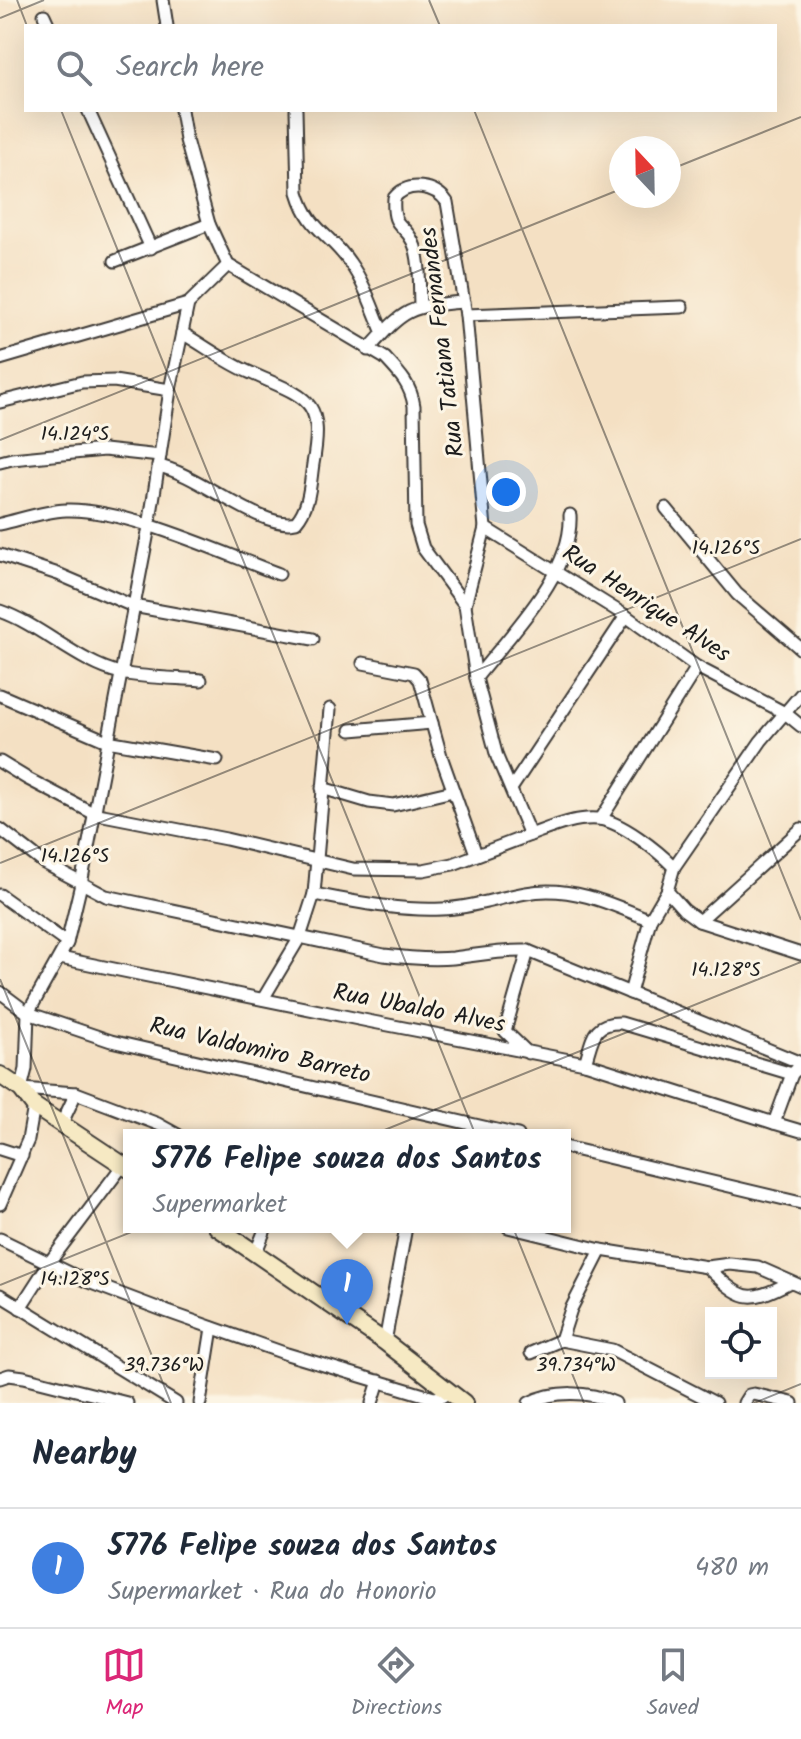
<!DOCTYPE html>
<html lang="en">
<head>
<meta charset="utf-8">
<style>
  body { margin:0; font-family:Kalam,sans-serif; background:#f2f2f3; color:#1f2937 }
  .controls { position:absolute; right:24px; bottom:24px; display:grid; overflow:hidden; border-radius:0px; box-shadow:0 8px 32px #0002 }
  .controls button { width:72px; height:72px; display:grid; place-items:center; padding:0; border:0; border-bottom:2px solid #e0e1e3; background:#fff; color:#1f2937; font:40px sans-serif }
  .compass { position:absolute; left:609px; top:136px; width:72px; height:72px; border-radius:50%; background:#fff; box-shadow:0 8px 32px #0002; rotate:338deg }
  .you { position:absolute; left:506px; top:492px; width:28px; height:28px; margin:-20px; border:6px solid #fff; border-radius:50%; background:#1a73e8; box-shadow:0 0 0 12px #1a73e833 }
  .badge { display:grid; place-items:center; width:52px; height:52px; border-radius:50%; background:#db2777; color:#fff; font-size:26px; font-weight:700 }
  .pin { position:absolute; translate:-50% -66px; filter:drop-shadow(0 2px 4px #0008) }
  .pin::after { content:''; position:absolute; top:42px; width:28px; height:24px; background:inherit; clip-path:polygon(0 0,100% 0,50% 100%) }
  .popup { position:absolute; left:123px; top:1129px; width:448px; height:104px; box-sizing:border-box; display:grid; place-content:center; border-radius:0px; background:#fff; filter:drop-shadow(0 2px 6px #0005); font-size:26px; white-space:nowrap; color:#747a83 }
  .popup b { font-size:30px; color:#1f2937 }
  .popup::after { content:''; position:absolute; left:50%; top:100%; margin-left:-16px; border:16px solid transparent; border-top-color:#fff }
  .list { margin:0; padding:0; list-style:none }
  h2 { display:flex; justify-content:space-between; align-items:center; height:104px; margin:0; padding:0 32px; font-size:34px }
  h2 small { font-size:26px; font-weight:400; color:#747a83 }
  .list li { display:grid; grid-template-columns:52px 1fr auto; gap:24px; align-items:center; box-sizing:border-box; height:120px; padding:0 32px; border-top:2px solid #e0e1e3 }
  .list b { display:block; font-size:30px; white-space:nowrap }
  .list p { margin:0; font-size:26px; white-space:nowrap; color:#747a83 }
  .list em { font-size:26px; font-style:normal; color:#747a83 }
  .icon { flex:none; width:44px; height:44px; fill:none; stroke:currentColor; stroke-width:2; stroke-linecap:round; stroke-linejoin:round }
  .map { position:relative; flex:none; width:801px; height:1403px; overflow:hidden }
  .search { position:absolute; background:#fff; box-shadow:0 8px 32px #0002; left:24px; right:24px; top:24px; height:88px; display:flex; align-items:center; gap:20px; box-sizing:border-box; padding:0 28px; border-radius:0px; color:#747a83; font-size:30px }
  .sheet { height:224px; background:#fff }
  nav { display:flex; justify-content:space-around; align-items:center; box-sizing:border-box; height:112px; border-top:2px solid #e0e1e3; background:#fff; font-size:22px; color:#747a83 }
  nav a { display:grid; justify-items:center; gap:4px }
  nav .on { color:#db2777 }
  .map>svg:first-child { display:block }
  .lines { fill:none; stroke-linecap:round; stroke-linejoin:round }
  .street-casing { stroke:#3c3935; stroke-width:15 }
  .secondary-casing { stroke:#3c3935; stroke-width:20 }
  .street { stroke:#fff; stroke-width:11 }
  .secondary { stroke:#f6e9c3; stroke-width:16 }
  .ticks { fill:none; stroke:#1c1c1c; stroke-width:2; stroke-opacity:0.45 }
  .labels { text-anchor:middle; dominant-baseline:central; stroke-width:6; stroke-linejoin:round; paint-order:stroke }
  .street-label { font-size:24px; fill:#1c1c1c; stroke:#fcf5e5 }
  .ticks-label { font-size:20px; text-anchor:middle; fill:#1c1c1c; stroke:#fcf5e5; stroke-width:6; stroke-linejoin:round; paint-order:stroke }
</style>
</head>
<body>
<div class="map">
<svg width="801" height="1403" viewBox="0 0 801 1403">
  <rect width="100%" height="100%" fill="#fcf5e5"/>
  <filter id="ink" filterUnits="userSpaceOnUse"><feTurbulence type="fractalNoise" baseFrequency=".0125" numOctaves="2"/><feDisplacementMap in="SourceGraphic" scale="16" xChannelSelector="R" yChannelSelector="G"/><feConvolveMatrix kernelMatrix="1 2 1 2 8 2 1 2 1" color-interpolation-filters="sRGB"/></filter>
  <filter id="wash" filterUnits="userSpaceOnUse"><feTurbulence type="fractalNoise" baseFrequency=".006" numOctaves="4" result="noise"/><feDisplacementMap in="SourceGraphic" scale="32" xChannelSelector="R" yChannelSelector="G"/><feGaussianBlur stdDeviation="1.8" result="paint"/><feColorMatrix in="noise" values="0 0 0 0 0 0 0 0 0 0 0 0 0 0 0 0 0 1.4 0 .05"/><feComposite in="paint" operator="in"/></filter>
  <g filter="url(#wash)">
    <rect width="100%" height="100%" fill="#f4e0c3"/>
  </g>
  <g filter="url(#ink)">
    <g class="lines">
      <!-- street casing -->
      <g class="street-casing">
        <g id="street">
          <path d="M163,0L167,26"/>
          <path d="M44,15L49,26"/>
          <path d="M88,110L151,248"/>
          <path d="M181,110L186,140L209,224L228,265L385,358C400,374 411,385 414,406L416,525L423,548L465,605"/>
          <path d="M296,110L298,192C310,232 330,233 350,263C365,284 373,310 383,333"/>
          <path d="M115,261L209,224"/>
          <path d="M420,305C419,286 421,259 413,242C403,221 392,230 394,198C408,181 435,185 447,202L466,315L485,528L465,605L476,678L497,757L530,835C552,827 575,817 598,819C621,821 658,851 674,867"/>
          <path d="M466,315L682,307"/>
          <path d="M368,350C405,308 409,306 464,302"/>
          <path d="M0,359L188,304"/>
          <path d="M0,402L82,382L114,381L170,390"/>
          <path d="M0,462L12,459L104,450L160,456"/>
          <path d="M158,466C198,473 262,531 296,522C310,506 310,484 313,464C325,397 306,398 251,373C227,363 205,346 182,333"/>
          <path d="M666,508L737,594L801,649"/>
          <path d="M0,524C22,519 44,511 66,510C125,508 222,553 279,574"/>
          <path d="M485,528L626,616L697,667L785,713L801,726"/>
          <path d="M0,555L58,574L133,606L313,639"/>
          <path d="M0,611C41,625 80,664 121,673C147,678 175,678 201,680"/>
          <path d="M363,663L414,673L420,680L441,756L476,854"/>
          <path d="M476,678C511,633 573,573 570,515"/>
          <path d="M0,695L107,741L217,760"/>
          <path d="M351,730L432,723"/>
          <path d="M0,762L28,779L93,813L226,839L353,869L423,870L453,864L530,835"/>
          <path d="M322,788L369,802L393,805L453,791"/>
          <path d="M511,789L626,616"/>
          <path d="M601,819L697,667"/>
          <path d="M0,829L44,863L106,896L384,955C407,958 429,960 453,958C478,955 502,950 528,951L801,1063"/>
          <path d="M667,891L684,910L699,921L801,954"/>
          <path d="M314,894C357,902 398,911 442,909C472,908 497,898 526,893C570,885 610,903 650,920"/>
          <path d="M0,895L67,943"/>
          <path d="M699,921L801,829"/>
          <path d="M60,958L373,1022L585,1063L774,1123L792,1074L801,1065"/>
          <path d="M0,992L28,1013L111,1041L518,1135"/>
          <path d="M630,993L650,920L667,891L674,867L761,741L801,694"/>
          <path d="M263,999L300,937L314,894L330,709"/>
          <path d="M528,1053L505,1031L528,951"/>
          <path d="M585,1063C593,1039 592,1022 621,1023L792,1074"/>
          <path d="M774,1123L801,1131"/>
          <path d="M61,1125L76,1093"/>
          <path d="M178,1135L158,1124L76,1093L21,1089L26,1069L28,1013L67,943L81,884L149,527L170,390L188,304L228,265"/>
          <path d="M565,1147L801,1203"/>
          <path d="M0,1149L22,1156"/>
          <path d="M0,1204L28,1140L34,1106"/>
          <path d="M508,1227L601,1250L707,1267L730,1264L758,1267L801,1286"/>
          <path d="M0,1239L86,1281L168,1312L287,1354L434,1398L441,1397L449,1392"/>
          <path d="M256,1252L266,1227"/>
          <path d="M707,1267C742,1300 747,1305 790,1282"/>
          <path d="M0,1295L176,1403"/>
          <path d="M20,1308L49,1263L123,1165"/>
          <path d="M561,1340L571,1309L601,1250"/>
          <path d="M385,1342L406,1227"/>
          <path d="M531,1353L561,1340L612,1350L715,1403"/>
          <path d="M0,1378L9,1375L24,1377L127,1403"/>
          <path d="M200,1403L212,1328"/>
          <path d="M372,1403L379,1381"/>
          <path d="M529,1403C554,1390 589,1391 615,1403"/>
          <path d="M744,1403L749,1395L754,1394L792,1403"/>
        </g>
      </g>
      <!-- secondary casing -->
      <g class="secondary-casing">
        <g id="secondary">
          <path d="M0,1075L21,1089L34,1106L129,1169"/>
          <path d="M217,1227L385,1342L464,1403"/>
        </g>
      </g>
      <!-- street -->
      <use href="#street" class="street"/>
      <!-- secondary -->
      <use href="#secondary" class="secondary"/>
    </g>
  </g>
  <!-- ticks -->
  <path class="ticks" d="M17,0L27,26M429,0L440,26M0,18L44,0M61,110L584,1403M474,110L801,920M669,170L801,117M0,440L621,189M0,863L801,539M0,979L171,1403M0,1285L801,962M754,1403L801,1384"/>
  <g class="labels">
    <!-- street labels -->
    <g class="street-label">
      <text transform="translate(443 342) rotate(-97)">Rua Tatiana Fernandes</text>
      <text transform="translate(646 604) rotate(33)">Rua Henrique Alves</text>
      <text transform="translate(419 1009) rotate(11)">Rua Ubaldo Alves</text>
      <text transform="translate(260 1051) rotate(13)">Rua Valdomiro Barreto</text>
    </g>
  </g>
  <g class="ticks-label">
    <text x="75" y="440">14.124°S</text>
    <text x="726" y="554">14.126°S</text>
    <text x="75" y="862">14.126°S</text>
    <text x="726" y="976">14.128°S</text>
    <text x="75" y="1285">14.128°S</text>
    <text x="164" y="1371">39.736°W</text>
    <text x="576" y="1371">39.734°W</text>
  </g>
</svg>
<div class="controls">
<button><svg class="icon" aria-label="locate" viewBox="0 0 24 24"><circle cx="12" cy="12" r="6"/><path d="M12 2v4M12 18v4M2 12h4M18 12h4"/></svg></button>
</div>
<svg class="compass" viewBox="-18 -18 36 36"><path d="M0-13l5 13h-10z" fill="#e53935"/><path d="M0 13l5-13h-10z" fill="#747a83"/></svg>
<div class="you"></div>
<div class="pin badge" style="left:347px;top:1325px;background:#3f7fe0">1</div>
<div class="popup"><b>5776 Felipe souza dos Santos</b>Supermarket</div>
<div class="search"><svg class="icon" aria-label="search" viewBox="0 0 24 24"><circle cx="10" cy="10" r="6"/><path d="M15 15l6 6"/></svg>Search here</div>
</div>
<section class="sheet">
<h2>Nearby<small></small></h2>
<ul class="list">
<li><span class="badge" style="background:#3f7fe0">1</span><div><b>5776 Felipe souza dos Santos</b><p>Supermarket · Rua do Honorio</p></div><em>480 m</em></li>
</ul>
</section>
<nav>
<a class="on"><svg class="icon" aria-label="map" viewBox="0 0 24 24"><path d="M3 6l6-2 6 2 6-2v14l-6 2-6-2-6 2zM9 4v14M15 6v14"/></svg>Map</a>
<a><svg class="icon" aria-label="directions" viewBox="0 0 24 24"><path d="M12 3l9 9-9 9-9-9zM9 14v-3h6M13 9l2 2-2 2"/></svg>Directions</a>
<a><svg class="icon" aria-label="saved" viewBox="0 0 24 24"><path d="M7 4h10v16l-5-4-5 4z"/></svg>Saved</a>
</nav>
</body>
</html>
